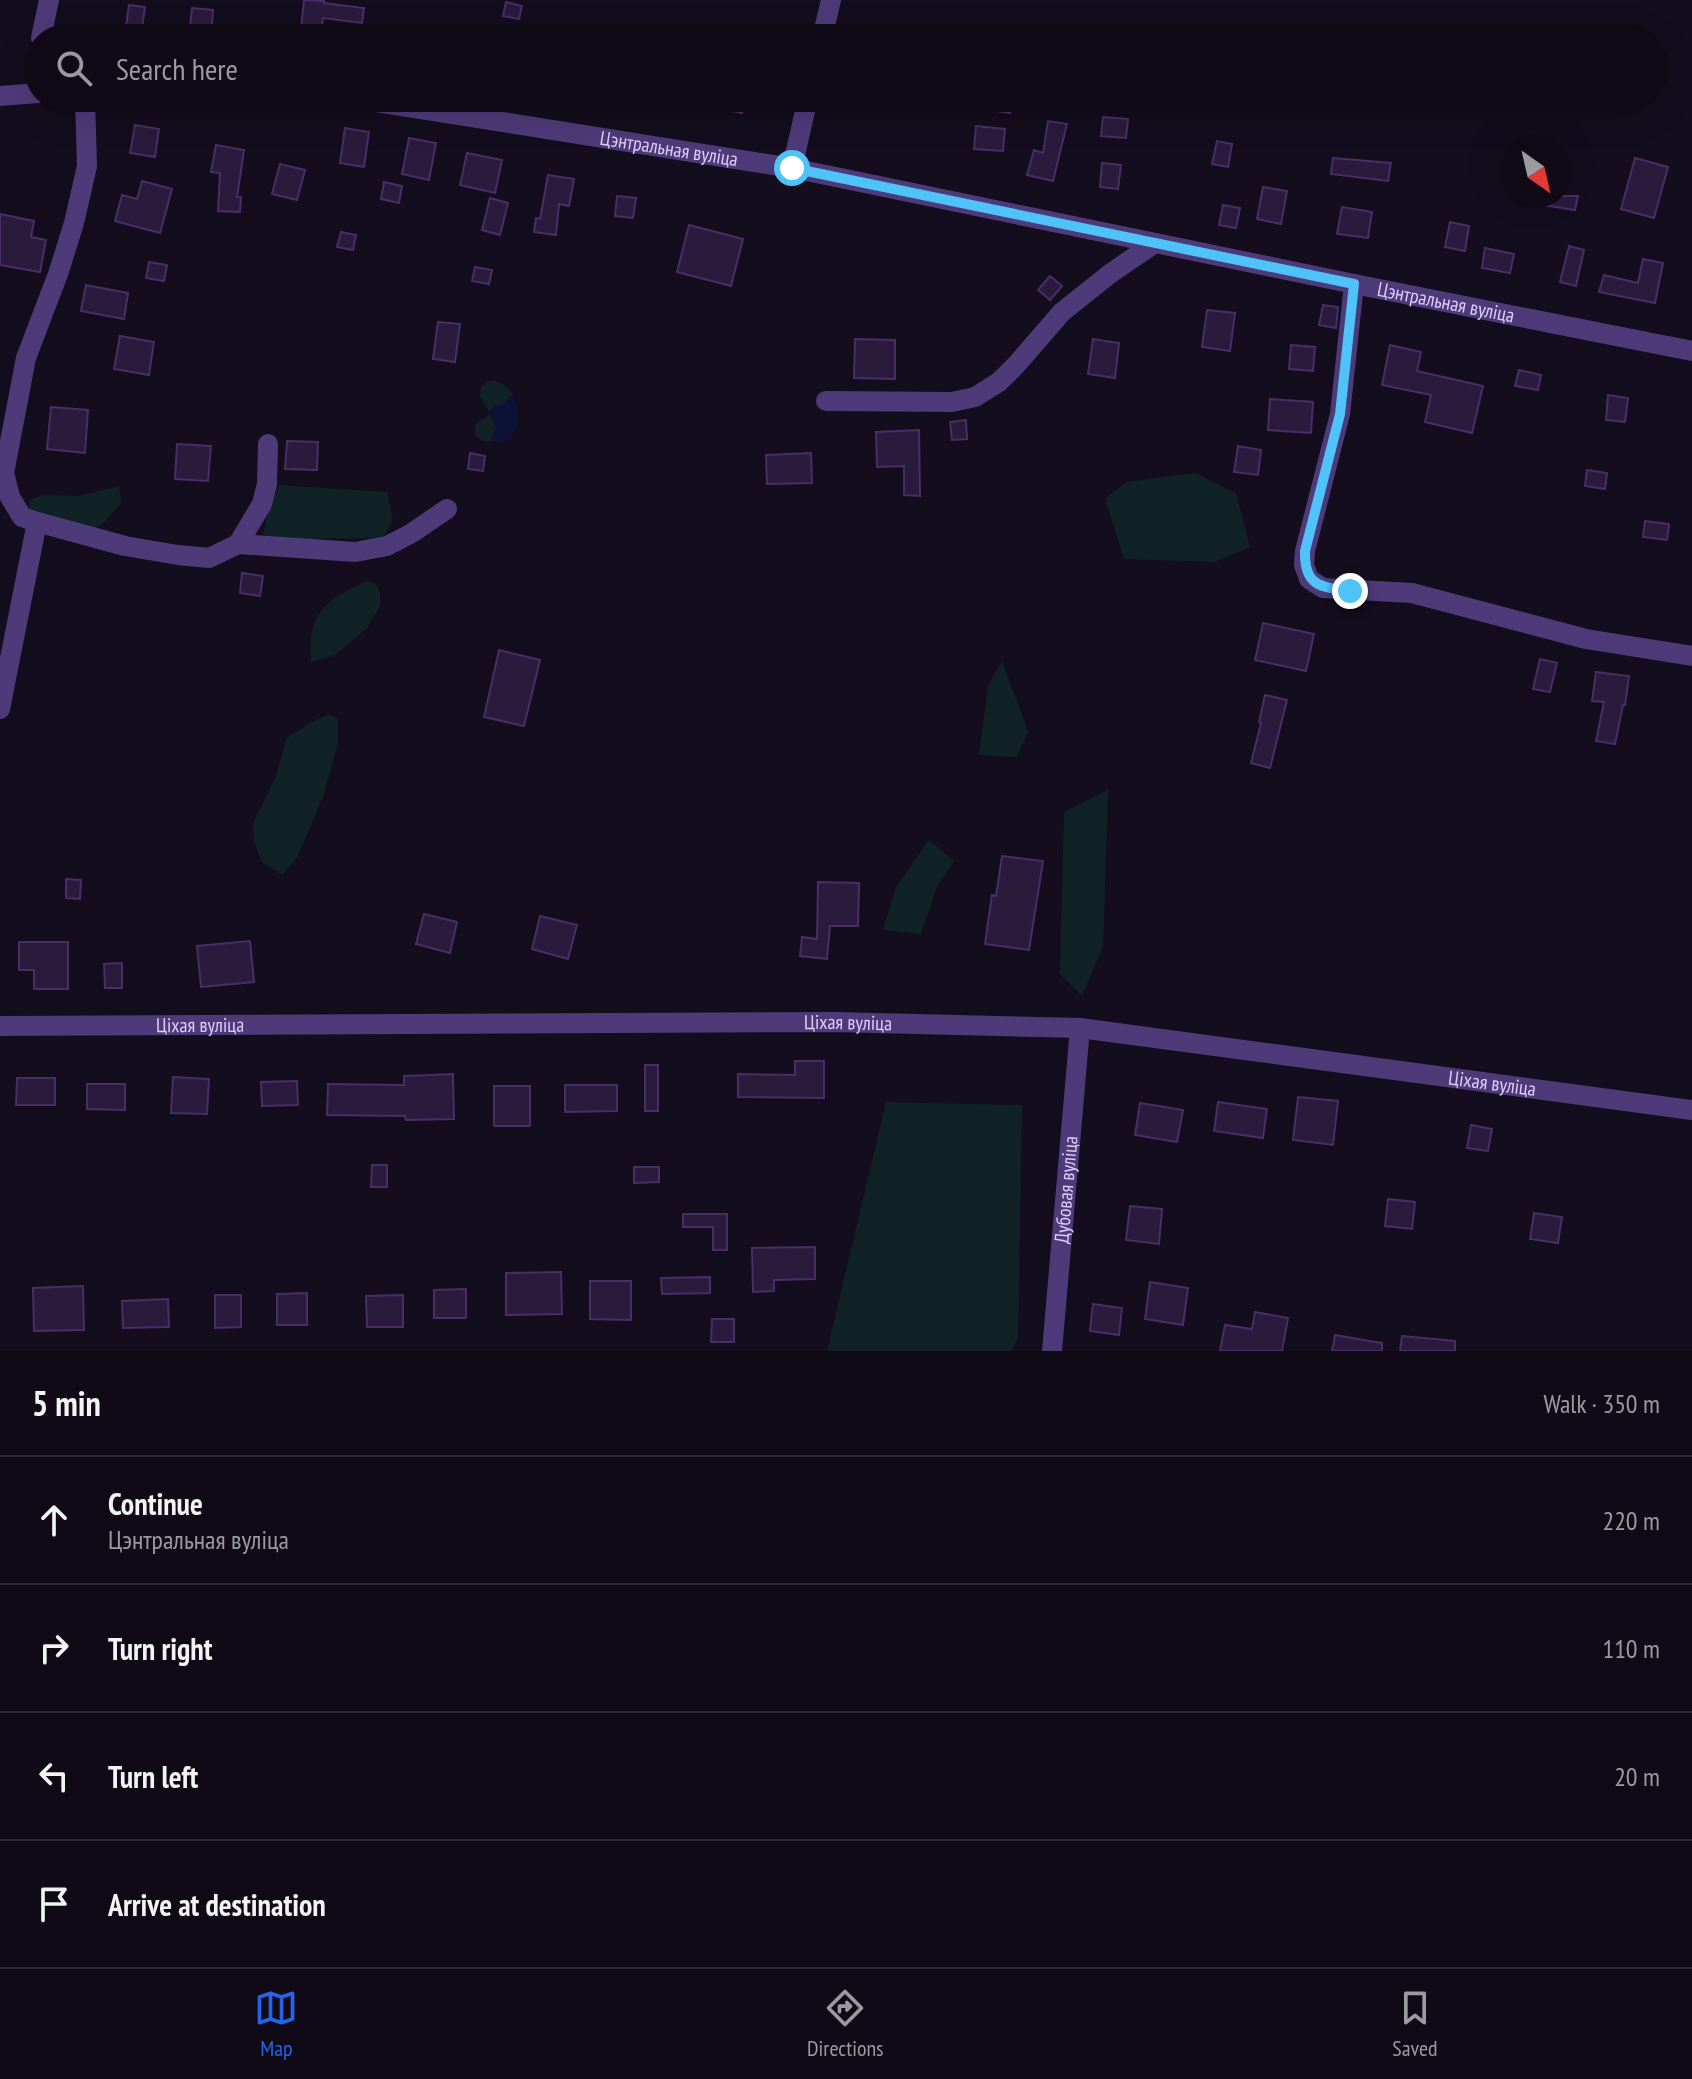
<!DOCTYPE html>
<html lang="en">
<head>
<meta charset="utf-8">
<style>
  body { margin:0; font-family:"PT Sans Narrow",sans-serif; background:#18131f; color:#f1f3f6 }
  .compass { position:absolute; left:1500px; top:136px; width:72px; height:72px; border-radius:50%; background:#0f0a16; box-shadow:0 8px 32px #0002; rotate:146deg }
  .stop { position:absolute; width:24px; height:24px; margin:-18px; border:6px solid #4fc3f7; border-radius:50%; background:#fff }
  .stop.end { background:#4fc3f7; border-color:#fff; box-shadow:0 2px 8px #0008 }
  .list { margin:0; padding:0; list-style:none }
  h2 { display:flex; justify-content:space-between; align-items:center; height:104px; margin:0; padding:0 32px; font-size:34px }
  h2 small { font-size:26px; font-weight:400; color:#9b9aa1 }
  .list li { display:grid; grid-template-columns:52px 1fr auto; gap:24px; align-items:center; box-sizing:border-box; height:128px; padding:0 32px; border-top:2px solid #2f2b35 }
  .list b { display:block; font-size:30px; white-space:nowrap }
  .list p { margin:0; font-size:26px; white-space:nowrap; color:#9b9aa1 }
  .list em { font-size:26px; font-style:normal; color:#9b9aa1 }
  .icon { flex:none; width:44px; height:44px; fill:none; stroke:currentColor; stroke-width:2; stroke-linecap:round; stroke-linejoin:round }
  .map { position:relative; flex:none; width:1692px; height:1351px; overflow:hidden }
  .search { position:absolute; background:#0f0a16; box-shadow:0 8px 32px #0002; left:24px; right:24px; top:24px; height:88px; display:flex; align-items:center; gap:20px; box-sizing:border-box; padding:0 28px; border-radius:44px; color:#9b9aa1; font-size:30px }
  .sheet { height:616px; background:#0f0a16 }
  nav { display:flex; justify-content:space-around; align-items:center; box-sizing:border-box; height:112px; border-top:2px solid #2f2b35; background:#0f0a16; font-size:22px; color:#9b9aa1 }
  nav a { display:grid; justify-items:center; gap:4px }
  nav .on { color:#2563eb }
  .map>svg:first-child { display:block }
  .green { fill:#112226 }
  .water { fill:#0c1137 }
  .building { fill:#2a1b3c; stroke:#482e67; stroke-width:2 }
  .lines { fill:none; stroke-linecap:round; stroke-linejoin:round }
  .minor { stroke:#4d3b79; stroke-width:20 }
  .route { stroke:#4fc3f7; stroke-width:10 }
  .labels { text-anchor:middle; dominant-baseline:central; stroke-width:6; stroke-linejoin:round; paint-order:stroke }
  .street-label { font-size:20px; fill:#decdfb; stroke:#140d1d }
</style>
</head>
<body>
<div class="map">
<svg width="1692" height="1351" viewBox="0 0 1692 1351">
  <rect width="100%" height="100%" fill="#140d1d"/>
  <!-- green -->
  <g class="green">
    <path d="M494,380C503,384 509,387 513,396L504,404L495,406L489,412L480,396L481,387L487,382Z"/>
    <path d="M490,414L496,428L491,438L493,441H483L475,435V425Z"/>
    <path d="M1195,473L1236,493L1250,547L1215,562L1124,559L1105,499L1126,482Z"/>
    <path d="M279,485L387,492L393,520L383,538L295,539L263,535L268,512Z"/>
    <path d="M119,486L121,503L104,523L87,532L29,510V500L43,495L79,496Z"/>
    <path d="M367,581L376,584L380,594V606L367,628L335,655L311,662C307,612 325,601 367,581Z"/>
    <path d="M1002,661L1028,731L1017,757L979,755L988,686Z"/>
    <path d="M329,714L338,719V743L323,797L297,858L282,875L262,862L254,842L253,823L276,776L287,738L308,724Z"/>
    <path d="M1108,790L1103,947L1082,996L1060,974L1064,812Z"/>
    <path d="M929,840L954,861L937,887L921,934L883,930L896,887Z"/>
    <path d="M886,1102L1022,1105L1018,1337L1012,1351H827Z"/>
  </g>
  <!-- water -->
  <path class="water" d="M510,396H513C522,414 520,432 503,444L493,441L491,439L496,428L494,420L489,412L495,406L504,404Z"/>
  <!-- building -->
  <g class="building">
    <path d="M304,0L324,1V3L364,8L362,23L323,18L321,31L301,29Z"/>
    <path d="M506,2L522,6L519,19L503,16Z"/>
    <path d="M129,5L145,7L142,28L126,26Z"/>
    <path d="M192,8L213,10L211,38L189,36Z"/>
    <path d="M702,98H745L742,113L701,104Z"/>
    <path d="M998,98H1012L1010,113L996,111Z"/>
    <path d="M1103,117L1128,119L1126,138L1101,136Z"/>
    <path d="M1048,121L1067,124L1053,181L1027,175L1034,150L1043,153Z"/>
    <path d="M135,125L159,129L155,157L130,153Z"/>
    <path d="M976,126L1005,129L1003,151L974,149Z"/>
    <path d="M345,128L369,132L364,167L340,163Z"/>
    <path d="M409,138L436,143L429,180L402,174Z"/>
    <path d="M1217,141L1232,144L1228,167L1212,164Z"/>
    <path d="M216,145L244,150L237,197H241L240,212L218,211L220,173L211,172Z"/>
    <path d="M467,153L502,160L495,193L460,185Z"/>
    <path d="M1333,158L1391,163L1388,181L1331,174Z"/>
    <path d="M1635,158L1668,167L1654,218L1621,209Z"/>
    <path d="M1102,163L1121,165L1118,189L1100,187Z"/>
    <path d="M280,164L305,170L297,200L272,194Z"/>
    <path d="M548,175L574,179L569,206L559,204L556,235L534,232L536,218L540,219Z"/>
    <path d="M142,181L172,189L160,233L115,221L122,195L137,199Z"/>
    <path d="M384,182L402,186L399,203L381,199Z"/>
    <path d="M1263,187L1287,191L1281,224L1257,219Z"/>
    <path d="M617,196L636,198L633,218L615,216Z"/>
    <path d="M1531,196H1578L1575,210L1531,203Z"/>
    <path d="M490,198L508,203L500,235L482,230Z"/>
    <path d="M1223,205L1240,208L1236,228L1219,225Z"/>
    <path d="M1342,207L1372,212L1368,238L1337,234Z"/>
    <path d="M0,214L34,221L31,237L46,240L40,272L0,265Z"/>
    <path d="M1450,222L1469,226L1465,251L1445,247Z"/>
    <path d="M689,225L743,239L731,286L677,272Z"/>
    <path d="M341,232L356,235L353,250L337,247Z"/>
    <path d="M1569,246L1584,250L1576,286L1560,282Z"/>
    <path d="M1485,248L1514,254L1510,273L1482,268Z"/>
    <path d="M1643,259L1663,263L1655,303L1599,292L1604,275L1638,283Z"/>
    <path d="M149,262L167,265L164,281L146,278Z"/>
    <path d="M475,267L492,270L489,284L472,281Z"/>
    <path d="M1050,276L1062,286L1050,300L1038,290Z"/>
    <path d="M86,285L128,293L124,319L81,311Z"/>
    <path d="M1323,305L1338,307L1336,328L1319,325Z"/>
    <path d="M1207,310L1235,313L1230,351L1202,347Z"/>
    <path d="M438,322L460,324L455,362L433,359Z"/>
    <path d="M120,336L154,342L149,375L114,369Z"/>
    <path d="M855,339L895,340V379L854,378Z"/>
    <path d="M1093,339L1119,343L1115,378L1088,374Z"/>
    <path d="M1291,345L1315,347L1313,371L1289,369Z"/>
    <path d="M1390,345L1421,352L1417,371L1483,386L1472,433L1425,422L1431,395L1382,385Z"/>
    <path d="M1519,370L1541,375L1538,390L1515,386Z"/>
    <path d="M1608,395L1628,398L1625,422L1606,420Z"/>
    <path d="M1270,399L1313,402L1311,433L1268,430Z"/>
    <path d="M51,407L88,410L85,453L47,449Z"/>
    <path d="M966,420L967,439L952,440L950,422Z"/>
    <path d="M919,430L920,496L904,495V466L877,467L876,432Z"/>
    <path d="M287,441L318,442L317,470L285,469Z"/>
    <path d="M177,444L211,446L208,481L175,479Z"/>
    <path d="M1238,446L1261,450L1258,475L1234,472Z"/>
    <path d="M470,453L485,456L483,471L468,469Z"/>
    <path d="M811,453L812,483L767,484L766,455Z"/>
    <path d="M1587,470L1607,473L1605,489L1585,486Z"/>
    <path d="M1645,521L1669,524L1667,540L1643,537Z"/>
    <path d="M242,573L263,576L260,596L240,593Z"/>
    <path d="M1263,623L1314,634L1306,671L1255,660Z"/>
    <path d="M499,650L540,660L524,726L484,717Z"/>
    <path d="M1540,659L1557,663L1550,692L1533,689Z"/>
    <path d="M1596,672L1629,676L1625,705H1623L1615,744L1596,741L1604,702L1592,701Z"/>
    <path d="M1265,695L1287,700L1270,768L1251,763L1261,723L1259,722Z"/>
    <path d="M1002,856L1043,861L1029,950L985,944L992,895L996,896Z"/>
    <path d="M66,879L81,880L80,899L66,898Z"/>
    <path d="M818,882L859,883L858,926H830L827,959L800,956L802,937L817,939Z"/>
    <path d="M424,914L457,922L450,953L416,944Z"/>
    <path d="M540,916L577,925L568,959L532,949Z"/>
    <path d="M250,941L254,982L201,987L197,946Z"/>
    <path d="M19,942H68V989H34V970H19Z"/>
    <path d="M122,963V988H105L104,964Z"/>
    <path d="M795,1061H824V1098L738,1097V1074L795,1075Z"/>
    <rect x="645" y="1065" width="13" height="46"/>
    <path d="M453,1074L454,1119L406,1120L405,1116L327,1115L328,1084L404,1085V1076Z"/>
    <path d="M173,1077L209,1079L207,1114L171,1113Z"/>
    <path d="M17,1078H55V1105H16Z"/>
    <path d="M297,1081L298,1105L262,1106L261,1082Z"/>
    <path d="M87,1084H125V1110L87,1109Z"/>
    <path d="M565,1085H617V1111L565,1112Z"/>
    <rect x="494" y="1086" width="36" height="40"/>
    <path d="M1298,1097L1338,1101L1333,1145L1293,1140Z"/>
    <path d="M1218,1102L1267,1109L1263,1138L1214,1131Z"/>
    <path d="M1140,1103L1183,1110L1177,1142L1135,1135Z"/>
    <path d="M1471,1125L1492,1129L1488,1151L1467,1148Z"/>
    <path d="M372,1165H387V1187H371Z"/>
    <path d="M634,1167H659V1182L634,1183Z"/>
    <path d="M1388,1199L1415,1202L1412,1229L1385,1226Z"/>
    <path d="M1130,1206L1162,1209L1159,1244L1126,1240Z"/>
    <path d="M1534,1213L1562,1217L1558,1243L1530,1239Z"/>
    <path d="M683,1214H727V1250H713V1227H683Z"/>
    <path d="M815,1247V1279L774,1280V1291L753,1292L752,1248Z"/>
    <path d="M561,1272L562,1314L506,1315V1273Z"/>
    <path d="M710,1277V1293L662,1294L661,1278Z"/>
    <path d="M590,1281H631V1320L590,1319Z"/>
    <path d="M1150,1282L1188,1288L1183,1325L1145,1319Z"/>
    <path d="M83,1286L84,1330L34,1331L33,1288Z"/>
    <path d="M466,1289V1318H434V1290Z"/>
    <path d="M307,1293V1325H277V1294Z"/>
    <path d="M215,1295H241V1327L215,1328Z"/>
    <path d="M403,1295V1327H367L366,1296Z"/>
    <path d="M168,1299L169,1327L123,1328L122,1301Z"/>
    <path d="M1093,1304L1122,1308L1119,1335L1090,1331Z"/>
    <path d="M1255,1312L1288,1318L1282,1351H1220L1225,1325L1252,1329Z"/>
    <path d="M712,1319H734V1342H711Z"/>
    <path d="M1335,1335L1382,1343V1351H1332Z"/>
    <path d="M1402,1336L1455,1341V1351H1400Z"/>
  </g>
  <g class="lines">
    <!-- minor -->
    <g class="minor">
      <path d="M41,38L49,0"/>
      <path d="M822,38L831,0"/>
      <path d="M0,96L38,93"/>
      <path id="s1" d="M351,98L792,168L1354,284L1692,351"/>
      <path d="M792,168L808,98"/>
      <path d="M1354,284L1340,414L1305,551L1304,565L1309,579L1323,588L1412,593L1586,639L1692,656"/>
      <path d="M826,401L952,402L975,397L999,382L1017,364L1062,312L1111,273L1155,243"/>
      <path d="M37,522L125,546L178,555L209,558L238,544L262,504L267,484L268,444"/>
      <path d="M238,544L355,552L387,546L412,533L447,509"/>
      <path d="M0,709L37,522L22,517L10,497L4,473L26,358L58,274L74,223L87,166L85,98"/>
      <path id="s2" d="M0,1026L835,1022L1080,1028L1692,1110"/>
      <path id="s3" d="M1052,1351L1080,1028"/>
    </g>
  </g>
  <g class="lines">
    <!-- route -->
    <path class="route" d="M792,168L1354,284L1340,414L1305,551C1304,586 1320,587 1350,591"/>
  </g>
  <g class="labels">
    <!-- street labels -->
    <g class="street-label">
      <text stroke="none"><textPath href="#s1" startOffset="322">Цэнтральная вуліца</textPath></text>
      <text stroke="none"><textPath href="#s1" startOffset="1114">Цэнтральная вуліца</textPath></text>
      <text stroke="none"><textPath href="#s2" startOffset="848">Ціхая вуліца</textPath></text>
      <text stroke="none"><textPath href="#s2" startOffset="200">Ціхая вуліца</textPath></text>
      <text stroke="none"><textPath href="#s2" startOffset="1496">Ціхая вуліца</textPath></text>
      <text stroke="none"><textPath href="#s3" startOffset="162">Дубовая вуліца</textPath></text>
    </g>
  </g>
</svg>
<svg class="compass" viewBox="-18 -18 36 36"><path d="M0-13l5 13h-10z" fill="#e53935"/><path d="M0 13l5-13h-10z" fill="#9b9aa1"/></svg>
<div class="stop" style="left:792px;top:168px"></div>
<div class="stop end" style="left:1350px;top:591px"></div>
<div class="search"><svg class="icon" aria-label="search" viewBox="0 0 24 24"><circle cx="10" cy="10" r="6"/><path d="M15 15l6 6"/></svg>Search here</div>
</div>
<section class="sheet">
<h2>5 min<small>Walk · 350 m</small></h2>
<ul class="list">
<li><svg class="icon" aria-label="ahead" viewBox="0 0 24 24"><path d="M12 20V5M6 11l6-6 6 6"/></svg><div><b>Continue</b><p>Цэнтральная вуліца</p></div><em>220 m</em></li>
<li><svg class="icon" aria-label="right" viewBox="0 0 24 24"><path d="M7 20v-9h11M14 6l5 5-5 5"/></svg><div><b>Turn right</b></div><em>110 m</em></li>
<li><svg class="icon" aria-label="left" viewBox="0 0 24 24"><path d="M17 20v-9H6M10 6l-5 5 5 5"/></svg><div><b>Turn left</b></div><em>20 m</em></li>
<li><svg class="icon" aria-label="arrive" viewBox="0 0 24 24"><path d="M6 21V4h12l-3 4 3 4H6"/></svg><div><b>Arrive at destination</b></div></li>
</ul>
</section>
<nav>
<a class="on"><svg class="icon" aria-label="map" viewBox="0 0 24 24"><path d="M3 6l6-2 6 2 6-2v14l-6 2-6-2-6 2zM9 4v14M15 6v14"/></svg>Map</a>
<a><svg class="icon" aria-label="directions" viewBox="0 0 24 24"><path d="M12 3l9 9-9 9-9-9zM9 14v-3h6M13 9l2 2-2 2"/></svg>Directions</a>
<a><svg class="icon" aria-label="saved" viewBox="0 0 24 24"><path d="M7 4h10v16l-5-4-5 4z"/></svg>Saved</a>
</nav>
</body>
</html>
